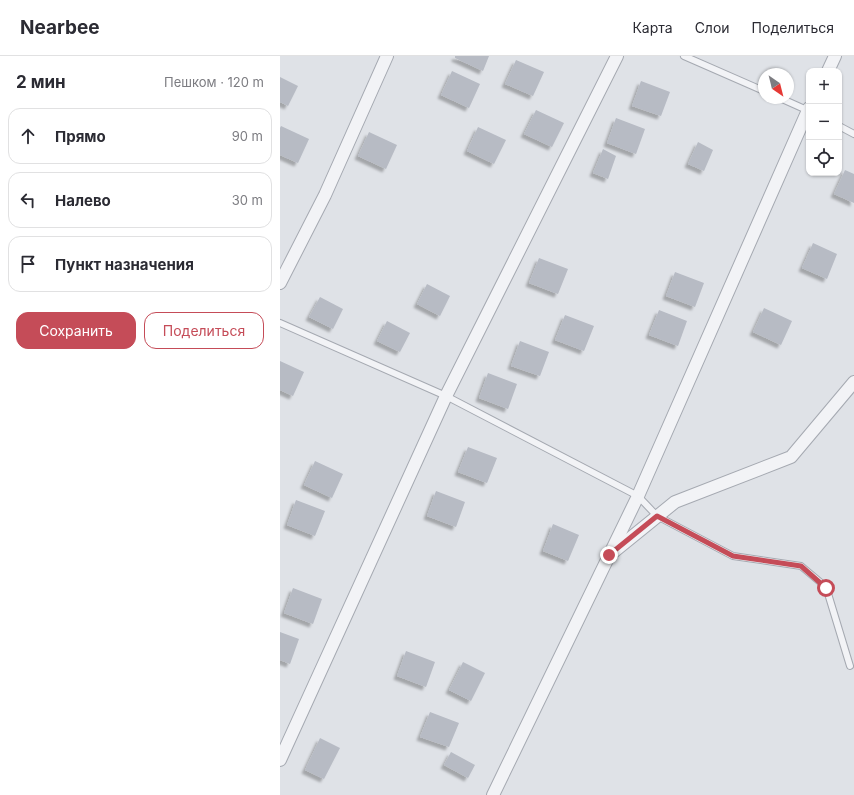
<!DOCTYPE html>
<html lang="ru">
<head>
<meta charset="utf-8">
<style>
  body { margin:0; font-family:Inter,sans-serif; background:#f7f7f7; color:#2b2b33 }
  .controls { position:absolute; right:12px; top:12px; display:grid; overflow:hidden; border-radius:8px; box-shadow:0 1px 3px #0004 }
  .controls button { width:36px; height:36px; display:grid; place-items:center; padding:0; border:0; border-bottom:1px solid #e1e1e2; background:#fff; color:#2b2b33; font:20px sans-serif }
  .compass { position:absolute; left:478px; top:12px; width:36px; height:36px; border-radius:50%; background:#fff; box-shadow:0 1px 3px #0004; rotate:145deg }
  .stop { position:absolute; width:12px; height:12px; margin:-9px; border:3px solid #c54c58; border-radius:50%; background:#fff }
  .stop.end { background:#c54c58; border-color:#fff; box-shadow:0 1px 4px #0008 }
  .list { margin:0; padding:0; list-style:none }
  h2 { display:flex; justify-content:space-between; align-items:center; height:52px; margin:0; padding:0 16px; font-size:17px }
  h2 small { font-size:13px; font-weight:400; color:#7c7c81 }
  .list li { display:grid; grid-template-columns:26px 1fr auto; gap:12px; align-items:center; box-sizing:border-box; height:56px; margin:0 8px 8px; padding:0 8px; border:1px solid #e1e1e2; border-radius:12px }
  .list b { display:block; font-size:15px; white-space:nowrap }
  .list em { font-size:13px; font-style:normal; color:#7c7c81 }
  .actions { display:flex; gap:8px; padding:12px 16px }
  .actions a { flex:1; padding:9px 0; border:1px solid #c54c58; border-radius:12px; text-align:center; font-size:14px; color:#c54c58 }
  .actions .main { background:#c54c58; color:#fff }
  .icon { flex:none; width:22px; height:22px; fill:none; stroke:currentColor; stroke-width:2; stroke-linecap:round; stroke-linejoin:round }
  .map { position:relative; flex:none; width:574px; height:739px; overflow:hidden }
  header { display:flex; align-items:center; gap:24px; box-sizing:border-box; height:56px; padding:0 20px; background:#fff; border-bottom:1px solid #e1e1e2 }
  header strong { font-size:19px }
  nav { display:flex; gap:22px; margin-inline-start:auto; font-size:14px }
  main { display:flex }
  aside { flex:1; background:#fff }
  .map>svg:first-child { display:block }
  .building { fill:#b7bbc4; filter:url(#shadow) }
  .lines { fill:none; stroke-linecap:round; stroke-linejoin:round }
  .service-casing { stroke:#a5a9b1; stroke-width:8 }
  .minor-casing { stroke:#a5a9b1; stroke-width:14 }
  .service { stroke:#f2f3f6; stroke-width:6 }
  .minor { stroke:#f2f3f6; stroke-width:12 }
  .route { stroke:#c54c58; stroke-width:5 }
</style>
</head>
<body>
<header>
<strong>Nearbee</strong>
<nav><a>Карта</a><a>Слои</a><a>Поделиться</a></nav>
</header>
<main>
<aside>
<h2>2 мин<small>Пешком · 120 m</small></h2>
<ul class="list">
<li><svg class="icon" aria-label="ahead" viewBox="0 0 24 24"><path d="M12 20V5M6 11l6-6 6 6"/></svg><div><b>Прямо</b></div><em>90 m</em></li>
<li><svg class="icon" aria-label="left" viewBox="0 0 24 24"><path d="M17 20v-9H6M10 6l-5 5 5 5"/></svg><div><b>Налево</b></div><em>30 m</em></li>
<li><svg class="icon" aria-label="arrive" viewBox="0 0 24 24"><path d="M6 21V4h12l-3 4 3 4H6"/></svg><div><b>Пункт назначения</b></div></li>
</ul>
<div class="actions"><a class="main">Сохранить</a><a>Поделиться</a></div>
</aside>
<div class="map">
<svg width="574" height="739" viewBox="0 0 574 739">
  <defs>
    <filter id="shadow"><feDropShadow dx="-3.5" dy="3.5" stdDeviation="1" flood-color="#0004"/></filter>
  </defs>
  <rect width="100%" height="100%" fill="#dfe2e7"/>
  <!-- building -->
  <g class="building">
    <path d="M175,0H209L203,15L175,2Z"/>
    <path d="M236,4L264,16L253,40L225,28Z"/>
    <path d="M172,15L200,28L189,52L161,39Z"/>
    <path d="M0,21L18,30L8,50L0,46Z"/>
    <path d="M361,25L390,36L381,60L352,50Z"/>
    <path d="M256,54L284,67L272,91L244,78Z"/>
    <path d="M336,62L365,73L356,98L327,87Z"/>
    <path d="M1,70L29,83L18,107L0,99V72Z"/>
    <path d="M198,71L226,84L214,108L187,95Z"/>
    <path d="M89,76L117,89L106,113L78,100Z"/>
    <path d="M418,86L433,94L424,115L408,108Z"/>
    <path d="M323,93L336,100L328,123L313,117Z"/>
    <path d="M565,114L574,118V147L554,138Z"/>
    <path d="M533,187L557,198L547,223L522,212Z"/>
    <path d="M259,202L288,213L278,238L249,227Z"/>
    <path d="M395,216L424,227L415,251L386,240Z"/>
    <path d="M147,228L170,240L160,260L137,248Z"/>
    <path d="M40,241L63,253L53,273L29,261Z"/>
    <path d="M484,252L512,265L501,289L473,276Z"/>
    <path d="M379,254L407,265L398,290L369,279Z"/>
    <path d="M285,259L314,270L304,295L275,284Z"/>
    <path d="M107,265L130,277L120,296L97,285Z"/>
    <path d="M240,285L269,296L260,320L231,310Z"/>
    <path d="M0,305L24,316L13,340L0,334Z"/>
    <path d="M208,317L237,328L228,353L199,342Z"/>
    <path d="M188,391L217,402L207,427L178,416Z"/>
    <path d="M35,405L63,418L52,442L24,429Z"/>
    <path d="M156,435L185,446L176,471L147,460Z"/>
    <path d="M16,444L45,455L35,480L7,469Z"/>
    <path d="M273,468L299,479L288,505L263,495Z"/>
    <path d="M13,532L42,543L33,568L4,557Z"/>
    <path d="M0,576L19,583L10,608L0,604Z"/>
    <path d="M126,595L155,606L146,631L117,620Z"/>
    <path d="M183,606L205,617L191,645L169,634Z"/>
    <path d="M150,656L179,667L169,691L140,681Z"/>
    <path d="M40,682L60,692L44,723L25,714Z"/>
    <path d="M171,696L195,709L188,722L164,709Z"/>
  </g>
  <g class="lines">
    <!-- service casing -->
    <g class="service-casing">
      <g id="service">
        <path d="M404,0L484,35"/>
        <path d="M500,42L529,55"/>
        <path d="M559,70L574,78"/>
        <path d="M0,267L166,340L358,440L377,460L453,500L521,510L546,531L570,610"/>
      </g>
    </g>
    <!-- minor casing -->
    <g class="minor-casing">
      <g id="minor">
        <path d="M548,15L555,0"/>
        <path d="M0,227L45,139L107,0"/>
        <path d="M332,497L395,446L511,401L574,326"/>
        <path d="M0,704L166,340L337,0"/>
        <path d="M213,739L358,440L529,52"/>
      </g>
    </g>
    <!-- service -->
    <use href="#service" class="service"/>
    <!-- minor -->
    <use href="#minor" class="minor"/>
  </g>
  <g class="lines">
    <!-- route -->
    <path class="route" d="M329,499L377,460L453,500L521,510L546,532"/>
  </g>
</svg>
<div class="controls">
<button>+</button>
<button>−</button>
<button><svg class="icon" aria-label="locate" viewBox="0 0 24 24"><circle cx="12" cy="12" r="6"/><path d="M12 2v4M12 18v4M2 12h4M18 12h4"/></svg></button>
</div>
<svg class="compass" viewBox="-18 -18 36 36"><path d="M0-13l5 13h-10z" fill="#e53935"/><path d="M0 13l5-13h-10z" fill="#7c7c81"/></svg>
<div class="stop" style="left:546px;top:532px"></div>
<div class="stop end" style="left:329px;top:499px"></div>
</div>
</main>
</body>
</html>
